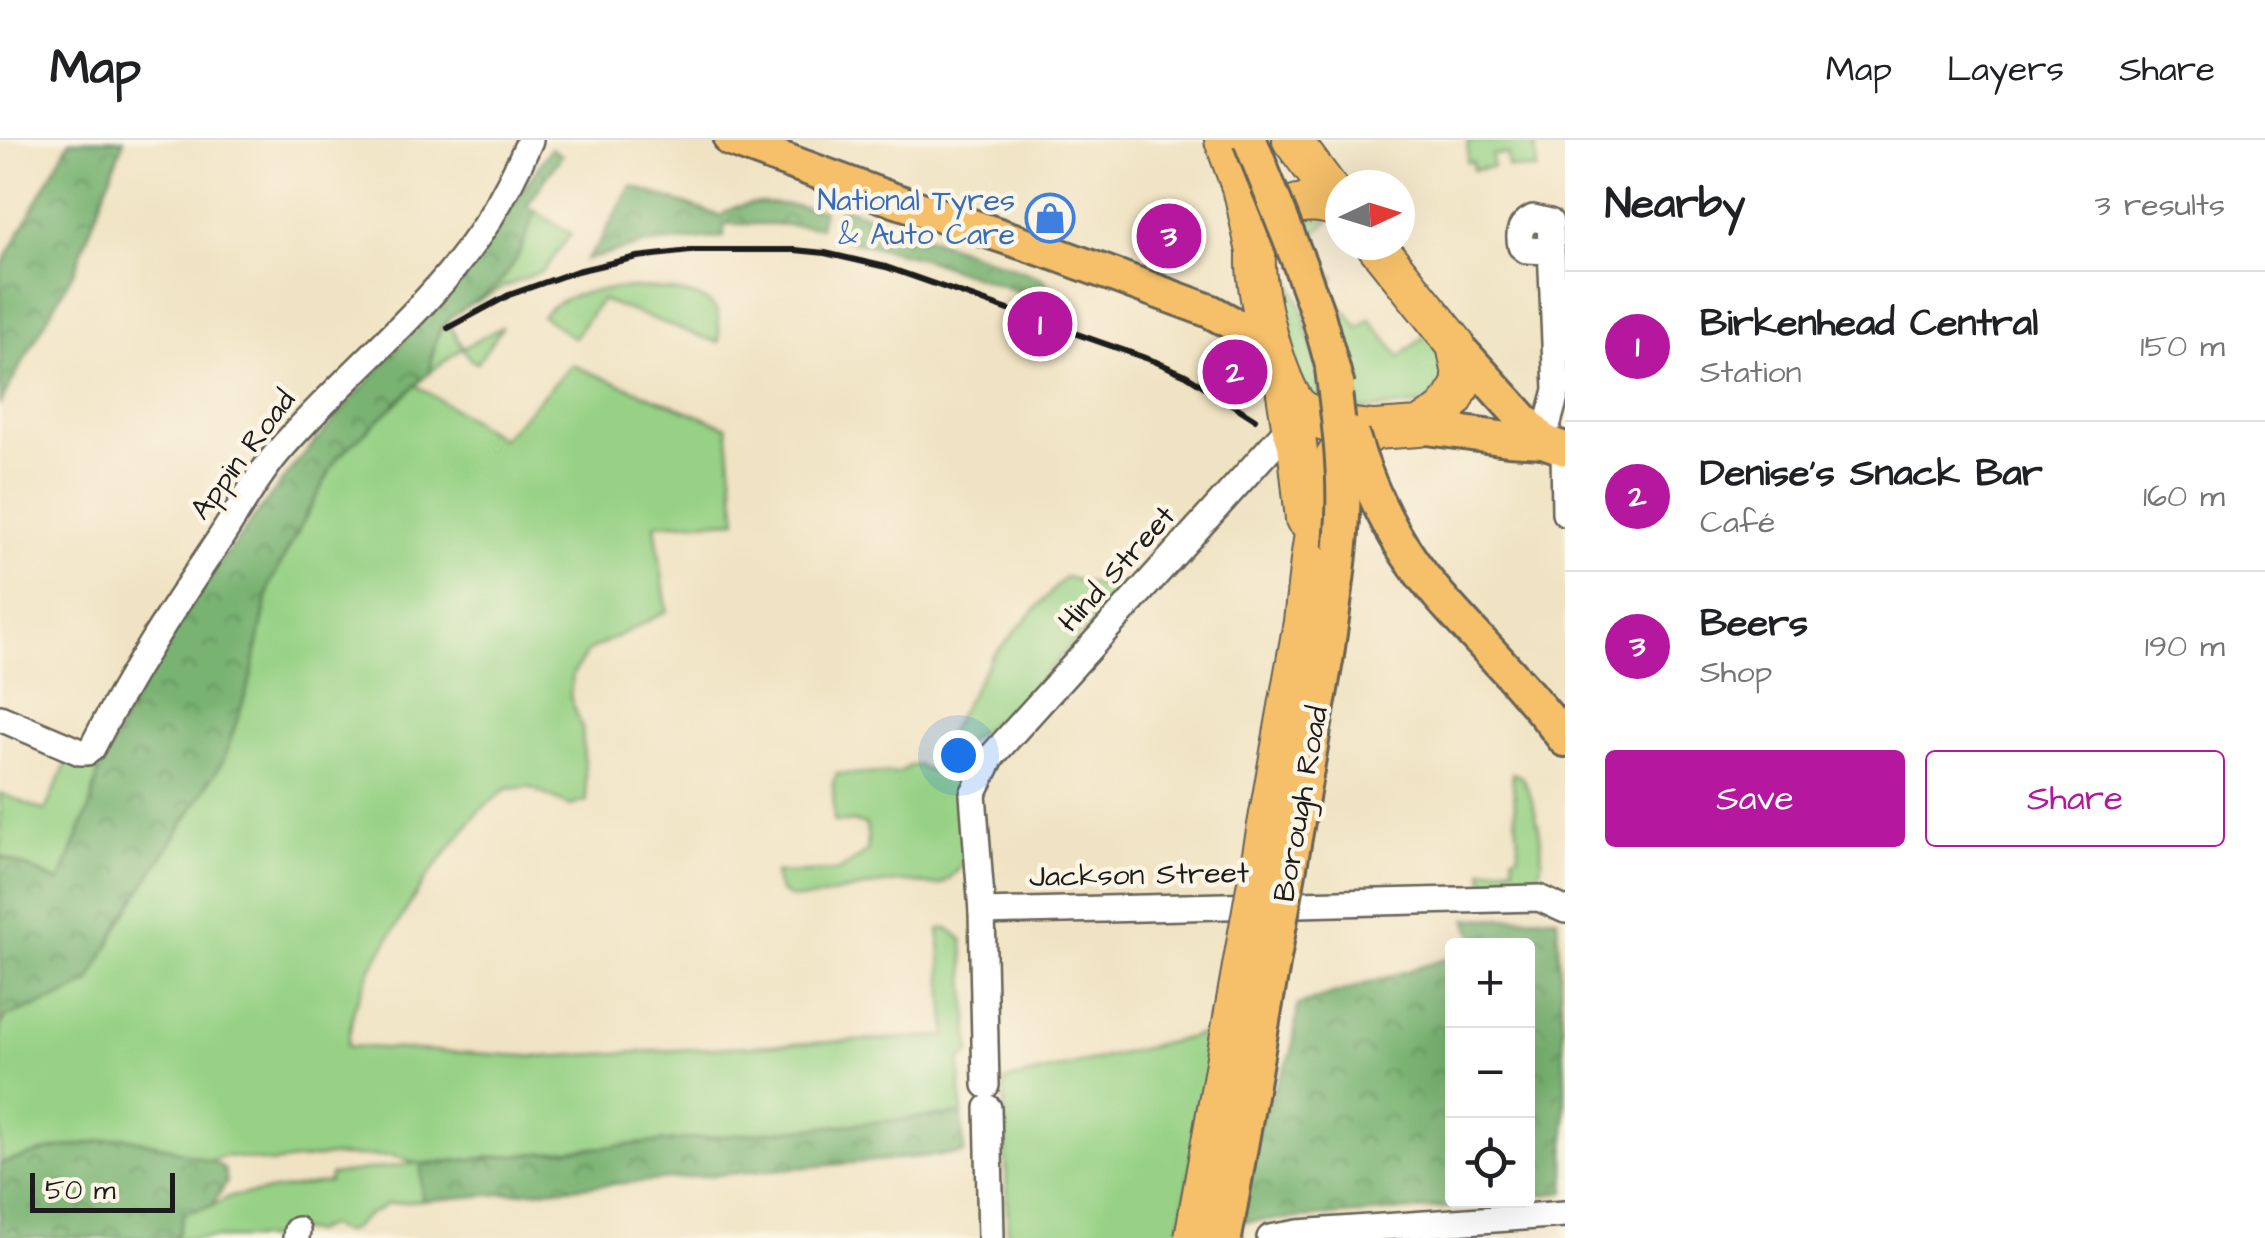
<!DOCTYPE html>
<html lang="en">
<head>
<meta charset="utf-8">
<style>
  body { margin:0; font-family:"Architects Daughter",sans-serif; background:#f6f6f6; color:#202124 }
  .controls { position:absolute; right:30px; bottom:30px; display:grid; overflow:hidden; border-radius:10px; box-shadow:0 10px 40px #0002 }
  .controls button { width:90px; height:90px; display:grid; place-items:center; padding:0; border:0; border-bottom:2px solid #e0e0e0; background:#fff; color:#202124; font:50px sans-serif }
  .compass { position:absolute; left:1325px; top:30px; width:90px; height:90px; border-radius:50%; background:#fff; box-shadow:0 10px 40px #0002; rotate:86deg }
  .scale { position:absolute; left:30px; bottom:25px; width:145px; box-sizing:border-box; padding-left:10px; border:5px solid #1c1c1c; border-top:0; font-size:28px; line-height:35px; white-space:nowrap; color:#1c1c1c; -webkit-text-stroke:8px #fcf5e5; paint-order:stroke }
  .you { position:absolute; left:958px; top:615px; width:35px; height:35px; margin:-25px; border:8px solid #fff; border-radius:50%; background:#1a73e8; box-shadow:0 0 0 15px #1a73e833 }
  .badge { display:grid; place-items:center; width:65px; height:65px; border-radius:50%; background:#b5179e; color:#fff; font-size:32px; font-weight:700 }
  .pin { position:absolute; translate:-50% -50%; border:5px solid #fff; box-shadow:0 2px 10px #0006 }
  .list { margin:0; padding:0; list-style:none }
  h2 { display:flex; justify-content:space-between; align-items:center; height:130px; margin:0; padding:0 40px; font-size:42px }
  h2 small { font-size:32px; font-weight:400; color:#757577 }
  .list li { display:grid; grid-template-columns:65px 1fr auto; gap:30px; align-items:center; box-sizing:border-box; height:150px; padding:0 40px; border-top:2px solid #e0e0e0 }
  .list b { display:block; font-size:38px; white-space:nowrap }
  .list p { margin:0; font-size:32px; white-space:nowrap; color:#757577 }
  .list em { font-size:32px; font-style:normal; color:#757577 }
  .actions { display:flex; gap:20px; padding:30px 40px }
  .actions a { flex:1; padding:22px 0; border:2px solid #b5179e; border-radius:10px; text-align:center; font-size:35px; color:#b5179e }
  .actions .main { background:#b5179e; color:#fff }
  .icon { flex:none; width:55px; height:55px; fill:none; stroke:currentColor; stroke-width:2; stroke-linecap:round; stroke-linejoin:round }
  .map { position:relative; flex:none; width:1565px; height:1098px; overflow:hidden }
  header { display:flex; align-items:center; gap:60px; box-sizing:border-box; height:140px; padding:0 50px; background:#fff; border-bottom:2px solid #e0e0e0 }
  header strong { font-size:48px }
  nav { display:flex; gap:55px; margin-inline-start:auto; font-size:35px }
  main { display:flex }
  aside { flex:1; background:#fff }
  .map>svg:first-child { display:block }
  .green { fill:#97d185; stroke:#5a7650; stroke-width:2.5 }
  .forest { fill:url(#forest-crowns); stroke:#4a6847; stroke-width:2.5 }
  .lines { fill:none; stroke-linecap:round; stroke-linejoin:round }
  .minor-casing { stroke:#666256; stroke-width:30 }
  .major-casing { stroke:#666256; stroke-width:38 }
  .highway-casing { stroke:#666256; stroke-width:42 }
  .minor { stroke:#fff; stroke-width:25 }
  .major { stroke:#f6c06b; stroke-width:32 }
  .highway { stroke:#f6c06b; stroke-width:38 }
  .rail { stroke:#1c1c1c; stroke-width:6 }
  .major-bridge-casing { stroke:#666256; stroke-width:38; stroke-linecap:butt }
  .highway-bridge-casing { stroke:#666256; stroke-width:42; stroke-linecap:butt }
  .major-bridge { stroke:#f6c06b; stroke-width:32 }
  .highway-bridge { stroke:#f6c06b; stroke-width:38 }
  .labels { text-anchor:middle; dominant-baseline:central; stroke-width:9; stroke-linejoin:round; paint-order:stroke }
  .shop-label { font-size:30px; fill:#366cbe; stroke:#fcf5e5; text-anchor:end }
  .street-label { font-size:30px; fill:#1c1c1c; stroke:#fcf5e5 }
</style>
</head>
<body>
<header>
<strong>Map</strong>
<nav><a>Map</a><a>Layers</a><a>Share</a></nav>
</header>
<main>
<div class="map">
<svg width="1565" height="1098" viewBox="0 0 1565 1098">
  <defs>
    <pattern id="forest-crowns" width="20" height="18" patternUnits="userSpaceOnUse" patternTransform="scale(2.5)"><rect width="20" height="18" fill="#79b372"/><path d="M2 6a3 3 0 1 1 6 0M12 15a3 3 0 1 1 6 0" fill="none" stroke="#62915d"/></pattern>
  </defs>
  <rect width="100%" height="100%" fill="#fcf5e5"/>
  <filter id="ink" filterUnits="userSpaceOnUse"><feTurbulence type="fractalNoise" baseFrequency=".01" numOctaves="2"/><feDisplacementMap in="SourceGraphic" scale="20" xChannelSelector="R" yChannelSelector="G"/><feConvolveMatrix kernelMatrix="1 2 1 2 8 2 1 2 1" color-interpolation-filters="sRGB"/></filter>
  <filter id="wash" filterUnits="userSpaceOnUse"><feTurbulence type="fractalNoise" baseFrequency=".0048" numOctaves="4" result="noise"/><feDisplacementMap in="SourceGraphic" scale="40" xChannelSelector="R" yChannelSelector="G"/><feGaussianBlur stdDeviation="2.25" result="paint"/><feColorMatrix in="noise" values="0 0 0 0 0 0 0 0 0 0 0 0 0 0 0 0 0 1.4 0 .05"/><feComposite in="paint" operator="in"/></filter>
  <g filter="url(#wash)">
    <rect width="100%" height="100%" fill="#f0e3c3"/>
    <!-- green -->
    <g class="green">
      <path d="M1468,0H1535L1537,30L1508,27L1507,14L1492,15L1493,27L1473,30V22H1467Z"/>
      <path d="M535,71L571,94L544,130L502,148L474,163C512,135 519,115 535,71Z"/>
      <path d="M1308,78L1330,80L1306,102L1335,138L1326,148L1359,188L1370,179L1400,217L1429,192L1450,233L1427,264L1353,271L1295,84Z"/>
      <path d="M1277,106L1303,171L1325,267C1283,252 1275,145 1277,106Z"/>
      <path d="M631,148C651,148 704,150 716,170C720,178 719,193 719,203L601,160L574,198L542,176C563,151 600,150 631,148Z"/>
      <path d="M447,181L463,208L503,186L477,223L470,219L462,208L430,232C434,212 434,197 447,181Z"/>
      <path d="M572,225L727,287L737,380L655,384L667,471L587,512L573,534L570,556L582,588L587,661L570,666L529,647L506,649L479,671L424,741L372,826L354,869L347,906L542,917L947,896L939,789H949L963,800L970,913L960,921L962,974L421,1024L422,1061L386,1064C379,1072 372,1071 364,1078C351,1090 347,1098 329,1085L313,1092L278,1088L273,1098H174L178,1094L183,1073L212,1066L229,1057L329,1042L330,1035L418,1023L393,1016H327L272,1023L228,1016L205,1021L169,1008L125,997L49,1010L0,1024V886L6,877L56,859L89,843L122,780L224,619L251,538L270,444L337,318L416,245L501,299Z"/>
      <path d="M1065,437L1120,451L1021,561L957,609L946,597L991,518Z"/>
      <path d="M68,620L99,631L90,666L60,742L0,716V653L45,671Z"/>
      <path d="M917,625L929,631L939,627L944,637H963C963,658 971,713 959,729C955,733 947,742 941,744C930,748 915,741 903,742C886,742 866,747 849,750C825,755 775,774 775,733L839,731L867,712L868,699L866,685L854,682H834L833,643L837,634L899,633L909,626Z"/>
      <path d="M1512,633C1515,634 1518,635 1520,636C1533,649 1550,720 1537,735C1526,747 1499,742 1484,742L1483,730L1514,726L1513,716L1519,714Z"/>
      <path d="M1217,891L1178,1098H1008L1004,941Z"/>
    </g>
    <!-- forest -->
    <g class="forest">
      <path d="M70,0H124L76,127L0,263V129Z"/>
      <path d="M551,8L562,15L527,66L535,71C526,97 518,123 499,143C482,162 450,170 438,193C432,205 433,219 430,232L337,318L270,444L251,538L224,619L122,780L89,843L56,859L6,877L0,886V716L60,742L90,666L99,631L154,519L220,422L293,327L426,175L501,81Z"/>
      <path d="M631,46L721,76C742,54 796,66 823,70L820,87L772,84H724V97L641,105L586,120L599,103Z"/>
      <path d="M840,66L1042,138L1051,148L1054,161L1044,159L1038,148L1022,153L925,119L834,97Z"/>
      <path d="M1557,777L1565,943V1052L1528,1057V806L1477,805L1467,779Z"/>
      <path d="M1452,817V1060L1503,1061L1497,1064L1243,1082L1261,975L1292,913L1298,865Z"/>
      <path d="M962,974L964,1013L422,1061L421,1024Z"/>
      <path d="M125,997L169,1008L216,1023L224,1029L227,1042L212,1066L184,1073L178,1094L174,1098H0V1024L49,1010Z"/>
    </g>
  </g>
  <g filter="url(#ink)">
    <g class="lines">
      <!-- minor casing -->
      <g class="minor-casing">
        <g id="minor">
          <path d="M1543,301L1557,250L1550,82L1533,78C1520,85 1518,91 1521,106L1526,110L1551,111"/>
          <path d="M1564,309L1565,373"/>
          <path d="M0,578L80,612H87L92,608C129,535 173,468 219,400C238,371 256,338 278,312C346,233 432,169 488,81C504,55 518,28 530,0"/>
          <path d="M982,772L1539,758L1565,770"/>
          <path d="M986,945L982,772L973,654L992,616L1291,285"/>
          <path d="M988,968L991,1098"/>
          <path d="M296,1098L297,1090"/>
          <path d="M1270,1098L1298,1093L1565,1074"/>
        </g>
      </g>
      <!-- major casing -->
      <g class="major-casing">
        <g id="major">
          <path d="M731,0L891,59L1056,114L1210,171L1254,195L1276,217"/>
          <path d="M1456,205L1543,301"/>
          <path d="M1419,287L1508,299L1543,301L1565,309"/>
          <path d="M1549,579L1565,600"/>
        </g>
      </g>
      <!-- highway casing -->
      <g class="highway-casing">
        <g id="highway">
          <path d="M1224,0L1244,55L1256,112"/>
          <path d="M1292,0L1340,64"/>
          <path d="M1340,69C1326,62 1303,59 1288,68C1271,79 1263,88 1257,109C1250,137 1278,250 1300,268C1324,287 1344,287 1372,290"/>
          <path d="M1285,247L1291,285L1297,304L1305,379"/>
          <path d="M1310,421L1322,338L1337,314L1375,290L1419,287L1440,275L1454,259L1463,240L1456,205L1376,105"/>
        </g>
      </g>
      <!-- minor -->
      <use href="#minor" class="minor"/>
      <!-- major -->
      <use href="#major" class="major"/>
      <!-- highway -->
      <use href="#highway" class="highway"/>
      <!-- rail -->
      <path class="rail" d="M448,188L509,155L577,131L637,117L699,110H795L825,113L886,127L1154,221L1186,235L1255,279"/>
      <!-- major-bridge casing -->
      <g class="major-bridge-casing">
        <g id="major-bridge">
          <path d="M1250,0L1300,125L1318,175L1338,247"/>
          <path d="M1352,294C1365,336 1382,377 1407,414C1434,455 1470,489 1503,526C1519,543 1534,561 1549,579"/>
          <path d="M1225,1098L1327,515C1333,469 1341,422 1343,376C1345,326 1338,277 1332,228"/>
        </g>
      </g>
      <!-- highway-bridge casing -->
      <g class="highway-bridge-casing">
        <path id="highway-bridge" d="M1194,1098L1303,482L1310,421"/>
      </g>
      <!-- major-bridge -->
      <use href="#major-bridge" class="major-bridge"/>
      <!-- highway-bridge -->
      <use href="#highway-bridge" class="highway-bridge"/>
    </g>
  </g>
  <!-- icons -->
  <defs>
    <g id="shop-ring" transform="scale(2.5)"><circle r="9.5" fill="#fcf5e5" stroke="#3f7fe0" stroke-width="1.5"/><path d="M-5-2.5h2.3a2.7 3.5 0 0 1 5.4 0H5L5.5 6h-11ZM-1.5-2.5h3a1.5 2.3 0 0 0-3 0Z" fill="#3f7fe0"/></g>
  </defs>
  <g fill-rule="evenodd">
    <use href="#shop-ring" x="1050" y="78"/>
  </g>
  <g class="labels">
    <!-- shop labels -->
    <g class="shop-label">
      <text x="1015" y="61">National Tyres<tspan x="1015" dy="34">&amp; Auto Care</tspan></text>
    </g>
    <!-- street labels -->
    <g class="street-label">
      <text transform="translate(243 315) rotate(-53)">Appin Road</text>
      <text transform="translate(1117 429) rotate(-48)">Hind Street</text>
      <text transform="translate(1301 664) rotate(-80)">Borough Road</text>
      <text transform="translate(1139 735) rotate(-1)">Jackson Street</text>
    </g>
  </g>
</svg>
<div class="controls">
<button>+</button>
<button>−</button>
<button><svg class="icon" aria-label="locate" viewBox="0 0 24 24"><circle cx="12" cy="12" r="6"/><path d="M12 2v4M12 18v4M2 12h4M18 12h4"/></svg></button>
</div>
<svg class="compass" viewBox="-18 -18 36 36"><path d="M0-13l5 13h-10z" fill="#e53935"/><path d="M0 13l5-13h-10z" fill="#757577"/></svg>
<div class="scale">50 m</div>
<div class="you"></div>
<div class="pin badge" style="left:1040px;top:184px">1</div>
<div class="pin badge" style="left:1235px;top:232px">2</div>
<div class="pin badge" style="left:1169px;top:96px">3</div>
</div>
<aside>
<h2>Nearby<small>3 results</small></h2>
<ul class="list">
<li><span class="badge">1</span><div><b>Birkenhead Central</b><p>Station</p></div><em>150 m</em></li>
<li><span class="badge">2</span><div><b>Denise's Snack Bar</b><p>Café</p></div><em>160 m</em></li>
<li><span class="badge">3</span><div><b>Beers</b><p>Shop</p></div><em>190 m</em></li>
</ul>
<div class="actions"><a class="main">Save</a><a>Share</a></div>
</aside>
</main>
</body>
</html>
